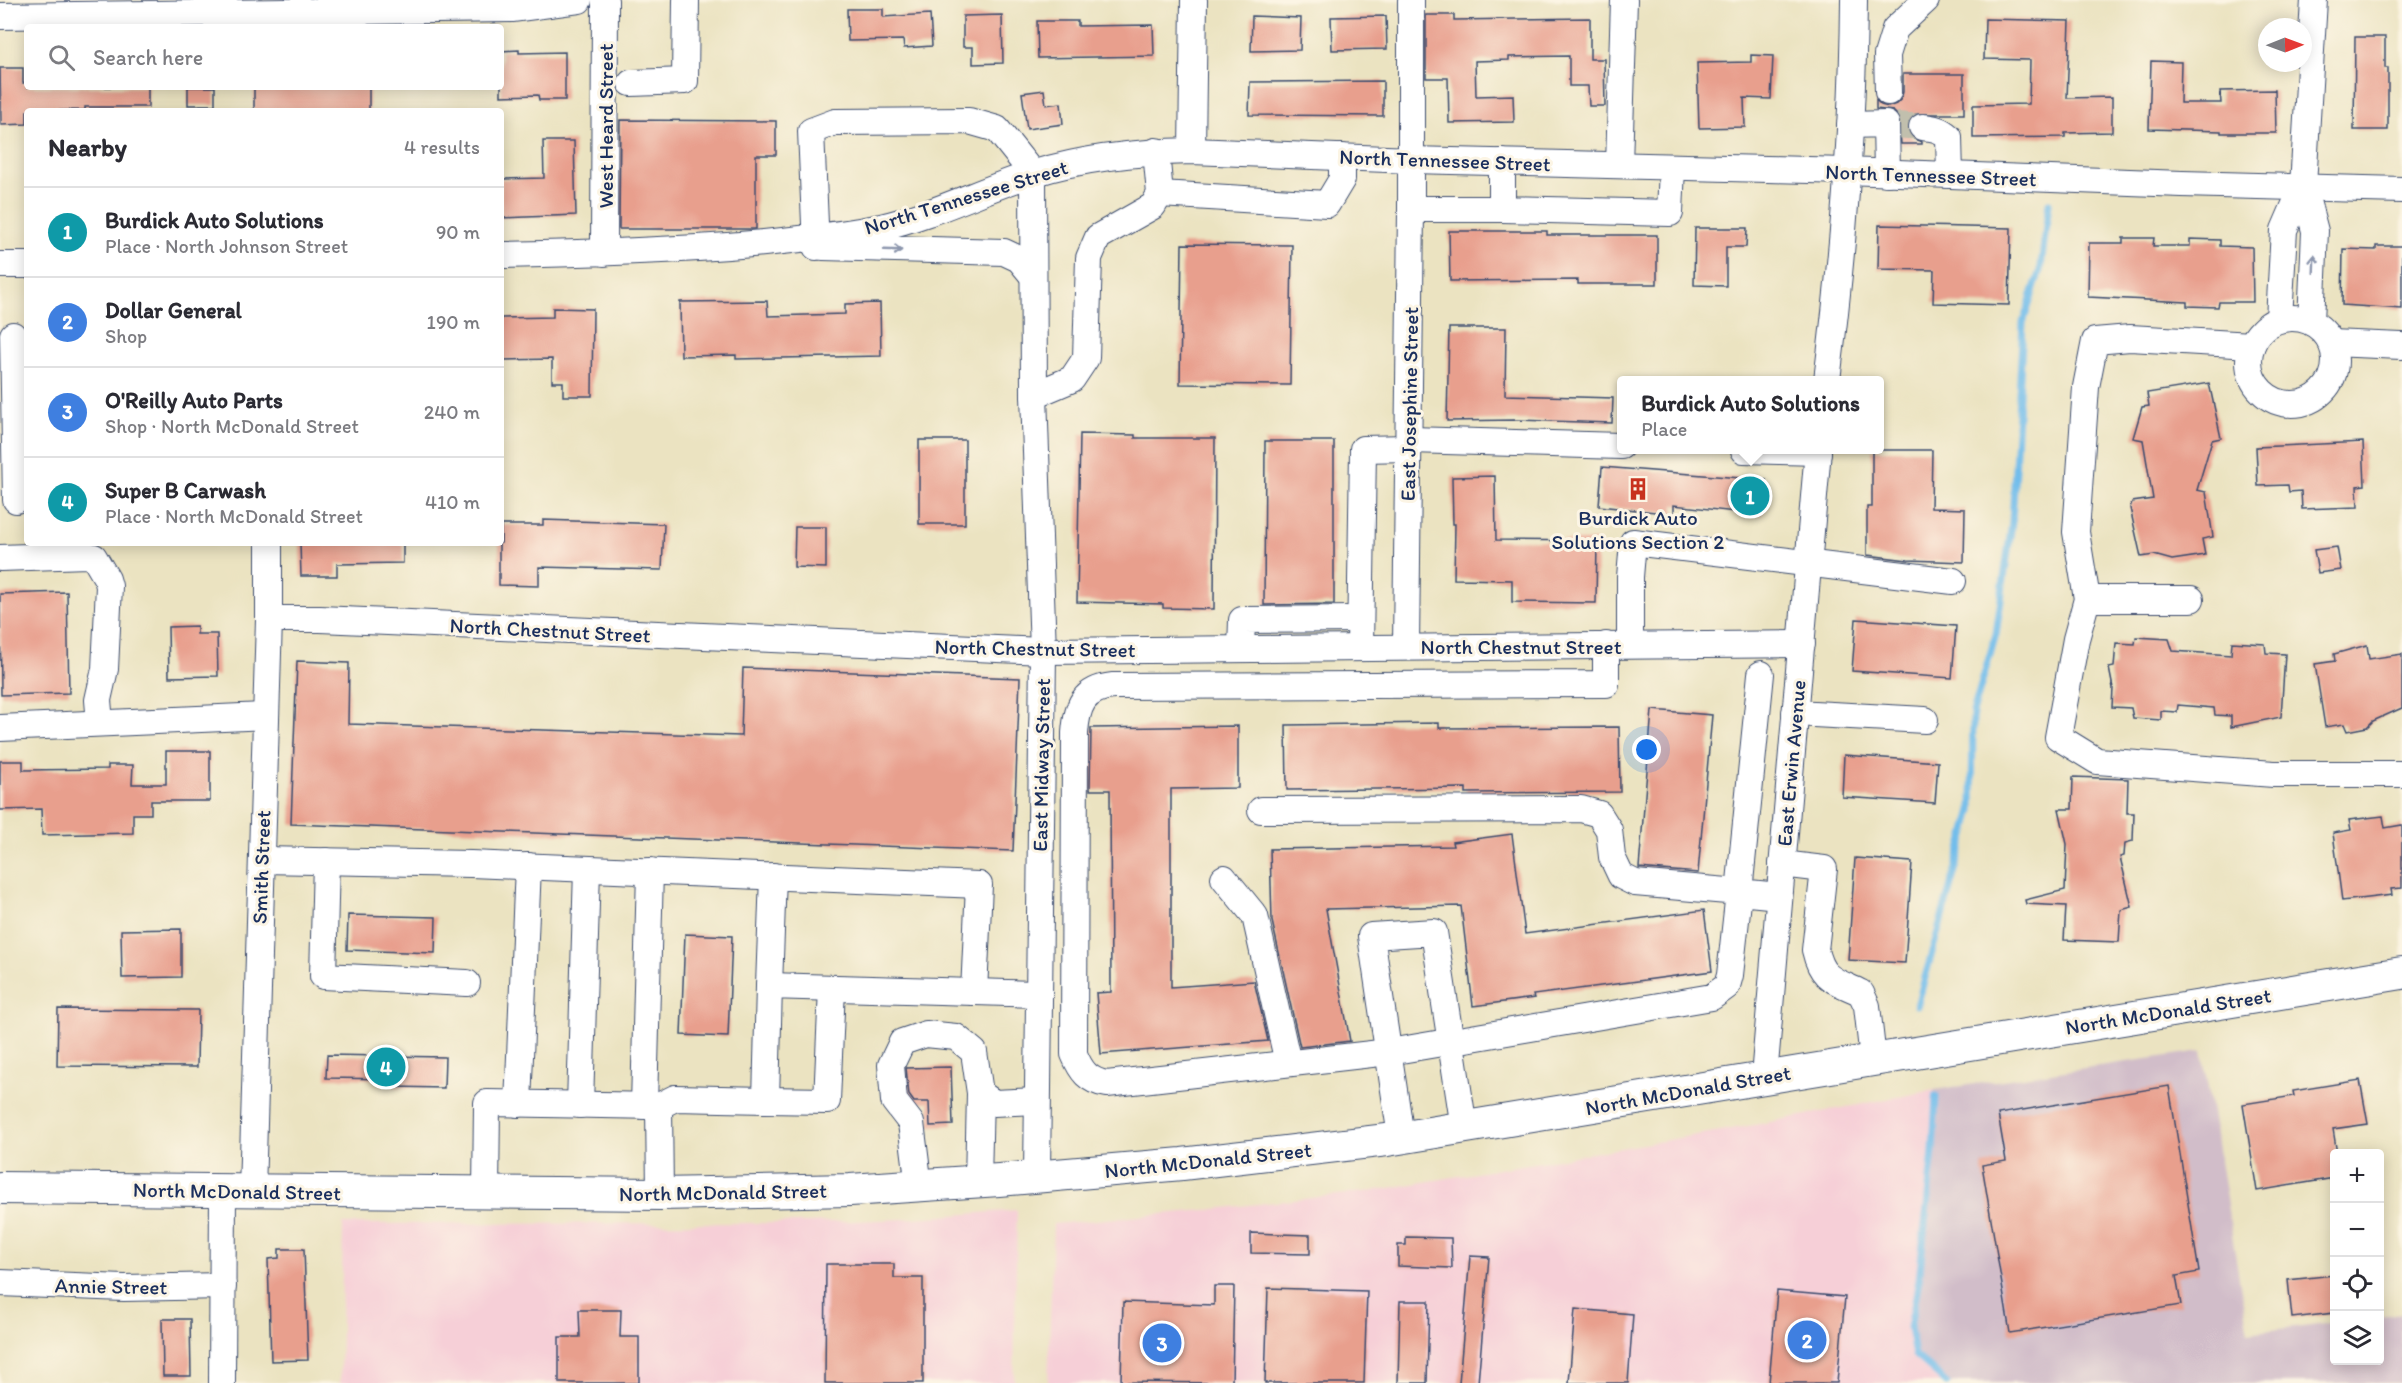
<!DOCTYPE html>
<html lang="en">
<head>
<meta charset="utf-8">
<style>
  body { margin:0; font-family:Itim,sans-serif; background:#f7f7f7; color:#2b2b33 }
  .controls { position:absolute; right:18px; bottom:18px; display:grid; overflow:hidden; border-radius:6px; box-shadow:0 3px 15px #0003 }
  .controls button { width:54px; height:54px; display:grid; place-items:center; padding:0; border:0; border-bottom:2px solid #e1e1e2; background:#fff; color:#2b2b33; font:30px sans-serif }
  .compass { position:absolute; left:2258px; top:18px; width:54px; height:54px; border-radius:50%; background:#fff; box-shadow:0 3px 15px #0003; rotate:89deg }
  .you { position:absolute; left:1647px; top:750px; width:21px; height:21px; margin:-15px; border:4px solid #fff; border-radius:50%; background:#1a73e8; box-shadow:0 0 0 9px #1a73e833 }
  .badge { display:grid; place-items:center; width:39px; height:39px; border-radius:50%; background:#c8321e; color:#fff; font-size:20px; font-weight:700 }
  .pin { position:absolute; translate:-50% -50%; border:3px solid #fff; box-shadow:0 2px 6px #0006 }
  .popup { position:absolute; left:1617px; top:376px; width:267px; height:78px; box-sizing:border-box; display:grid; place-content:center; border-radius:6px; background:#fff; filter:drop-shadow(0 2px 4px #0005); font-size:20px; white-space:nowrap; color:#7c7c81 }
  .popup b { font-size:22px; color:#2b2b33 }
  .popup::after { content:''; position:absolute; left:50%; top:100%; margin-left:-12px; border:12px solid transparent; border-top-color:#fff }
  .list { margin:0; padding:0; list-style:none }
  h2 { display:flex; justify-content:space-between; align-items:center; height:78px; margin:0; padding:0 24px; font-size:26px }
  h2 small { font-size:20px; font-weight:400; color:#7c7c81 }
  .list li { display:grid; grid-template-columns:39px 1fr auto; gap:18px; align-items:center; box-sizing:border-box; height:90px; padding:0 24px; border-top:2px solid #e1e1e2 }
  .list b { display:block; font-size:22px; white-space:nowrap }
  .list p { margin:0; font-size:20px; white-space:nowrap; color:#7c7c81 }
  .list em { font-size:20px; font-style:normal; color:#7c7c81 }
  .icon { flex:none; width:33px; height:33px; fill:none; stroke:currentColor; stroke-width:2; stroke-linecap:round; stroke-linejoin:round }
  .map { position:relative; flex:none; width:2402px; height:1383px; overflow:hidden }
  .search { position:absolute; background:#fff; box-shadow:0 3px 15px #0003; left:24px; top:24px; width:480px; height:66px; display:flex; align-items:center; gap:15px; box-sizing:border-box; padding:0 21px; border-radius:6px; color:#7c7c81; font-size:22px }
  .panel { position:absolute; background:#fff; box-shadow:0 3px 15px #0003; left:24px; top:108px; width:480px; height:438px; border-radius:6px }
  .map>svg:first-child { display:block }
  .built { fill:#f6cfd7 }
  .industrial { fill:#d1bdc9 }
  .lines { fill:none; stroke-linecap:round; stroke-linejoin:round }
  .stream { stroke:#72bdeb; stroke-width:7 }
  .building { fill:#e89f8d }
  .minor-tunnel { stroke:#c1bfad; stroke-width:26; stroke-dasharray:26 13; stroke-linecap:butt }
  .minor-casing { stroke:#3a4a6d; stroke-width:28 }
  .major-casing { stroke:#3a4a6d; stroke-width:34 }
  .minor { stroke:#fff; stroke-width:26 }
  .major { stroke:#fff; stroke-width:32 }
  .oneway { stroke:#8d97ae }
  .labels { text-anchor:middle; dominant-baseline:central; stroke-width:6; stroke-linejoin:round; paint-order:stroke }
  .street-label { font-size:21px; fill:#1b2f5e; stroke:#fcf5e5 }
  .poi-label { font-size:21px; fill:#1b2f5e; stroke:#fcf5e5 }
</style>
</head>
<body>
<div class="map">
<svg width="2402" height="1383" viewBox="0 0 2402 1383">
  <rect width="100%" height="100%" fill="#fcf5e5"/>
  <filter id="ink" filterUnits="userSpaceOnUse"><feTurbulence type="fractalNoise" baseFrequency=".0167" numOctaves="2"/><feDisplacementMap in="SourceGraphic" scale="12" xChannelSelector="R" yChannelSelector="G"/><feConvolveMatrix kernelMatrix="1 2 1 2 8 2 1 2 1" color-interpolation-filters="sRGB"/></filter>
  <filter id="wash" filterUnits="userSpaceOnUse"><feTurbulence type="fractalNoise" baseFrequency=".008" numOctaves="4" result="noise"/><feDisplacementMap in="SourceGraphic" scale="24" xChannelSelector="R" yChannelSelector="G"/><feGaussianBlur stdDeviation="1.35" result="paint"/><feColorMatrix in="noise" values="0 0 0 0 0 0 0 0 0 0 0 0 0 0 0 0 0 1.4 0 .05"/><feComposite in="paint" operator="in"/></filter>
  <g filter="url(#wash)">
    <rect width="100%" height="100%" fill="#ebe3c1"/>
    <!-- built -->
    <g class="built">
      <path d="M1934,1090L1933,1151L1919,1280L1910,1327L1941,1379L1947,1383H1048L1053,1224L1215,1209L1372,1191L1760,1124Z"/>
      <path d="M1017,1210L1014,1383H340L343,1224L808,1223L903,1219Z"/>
    </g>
    <!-- industrial -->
    <path class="industrial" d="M2202,1051L2248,1333L2334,1322V1360H2380V1316L2402,1313V1383H1947L1941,1379L1915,1355L1910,1327L1919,1280L1933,1151L1934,1090Z"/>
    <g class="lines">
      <!-- stream -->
      <g class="stream">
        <path d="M1917,1006L1972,810L1973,712L1996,634L2012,522L2023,323L2041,267L2049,203"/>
        <path d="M1936,1096L1933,1151L1919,1280L1910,1327L1915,1355L1947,1383"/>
      </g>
    </g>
    <g id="blocks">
      <!-- building -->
      <g class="building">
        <path d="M847,9H883V17L930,14L932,46L904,48L903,40L848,41Z"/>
        <path d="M1002,15L1003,63L973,64V47H963V16Z"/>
        <path d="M1426,15H1454V20L1590,18V59H1604L1605,106H1589L1588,86H1569V56L1509,57V60L1475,61L1476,96L1513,95L1514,122L1449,123L1448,78H1426Z"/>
        <path d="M1252,16L1301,18L1300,50L1251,51Z"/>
        <path d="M1386,16L1387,49L1332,50L1331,17Z"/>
        <path d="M1985,19L2070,21L2067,98L2112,97V132L2065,133V137L1973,138V105L2029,104L2030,60L1984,59Z"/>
        <path d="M1037,21H1078V26L1153,25L1154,56L1038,58Z"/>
        <path d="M2355,37H2385V68H2388V130H2354Z"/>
        <path d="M519,50V53L565,52V100H539L538,95L501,96V51Z"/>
        <path d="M1751,55L1773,56L1771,99L1744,98L1745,127L1699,128L1697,63L1751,62Z"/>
        <path d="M2151,61L2181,62L2180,103H2221L2220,91L2275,90L2276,133H2221V131L2149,129Z"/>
        <path d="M0,68H23V83H27V87H148V107H85V110L27,111V124L1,125Z"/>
        <path d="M1903,74H1964V114H1915L1910,119L1907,126L1908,133L1914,139L1922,142V144H1901L1899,117L1893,111L1876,109V100L1881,105L1888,107L1896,104L1901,99L1903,92Z"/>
        <path d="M1383,81V116L1249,115L1250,82Z"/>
        <rect x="188" y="87" width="27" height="18"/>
        <rect x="254" y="87" width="115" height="24"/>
        <path d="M1044,90L1046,105L1061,103L1063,124L1027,129L1022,93Z"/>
        <path d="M620,120L776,121V155H756V229H619Z"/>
        <path d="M543,141H574L576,215L501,218V179L544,178Z"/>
        <path d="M1879,225L2011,228L2009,305L1933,303L1934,270L1878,269Z"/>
        <path d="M1695,228H1747L1746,247H1726V286L1694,285Z"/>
        <path d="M1449,231H1547V235H1657V284H1578V280L1450,281Z"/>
        <path d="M2123,238H2154L2153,246H2190V239L2220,240V246L2252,247L2253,302H2219L2218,307L2187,306V302L2088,297L2089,243H2123Z"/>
        <path d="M1182,244L1292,245L1290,385L1180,384Z"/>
        <path d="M2376,246H2402V309L2342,305L2343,249L2376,250Z"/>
        <path d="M767,301L768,316L845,314V304L880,303L881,356L736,359V355L681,356L680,302Z"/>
        <path d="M553,308L593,309L592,396H563V382H552V359L502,360L501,318L553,317Z"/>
        <path d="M1449,328H1506L1505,395L1613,398L1612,423L1517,420L1447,421Z"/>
        <path d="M2209,383L2221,438L2212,440L2197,490L2206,492L2213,537L2202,539L2205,555L2172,560L2154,555L2141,557L2130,508L2132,502L2153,499L2143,440L2133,438L2142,407L2149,406L2147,393Z"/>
        <path d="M1080,434L1135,435V438H1215L1214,609L1163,608V604L1077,602Z"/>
        <rect x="919" y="440" width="46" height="84"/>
        <path d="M1265,441H1334V604L1264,605Z"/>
        <path d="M2363,442L2365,485L2357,486L2358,507L2302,509L2301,491L2289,492L2288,485L2258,486L2256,447Z"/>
        <path d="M1872,450H1932L1931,508L1965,509L1964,562L1908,560L1867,555V507H1872Z"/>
        <path d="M1602,467L1766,480L1762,515L1674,505V514L1599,506Z"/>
        <path d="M1495,476L1496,540L1597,541L1596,603L1512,602V580L1454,579L1455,524H1453L1452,477Z"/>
        <path d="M543,520L664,524L662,570L539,567V586L499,585V543H501V525H543Z"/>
        <path d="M795,527H826V568L794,567Z"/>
        <path d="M300,543H403V563L337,564V576H301Z"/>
        <path d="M2337,547L2341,570L2318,573L2314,550Z"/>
        <path d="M67,592L69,693L1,695L0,594Z"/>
        <path d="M1856,619L1956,626L1952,678L1852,671Z"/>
        <path d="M197,626V634H217L218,676L169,677L168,627Z"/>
        <path d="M2136,637L2169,639L2173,651L2231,655L2232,642L2265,644L2266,653L2285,654L2281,717L2231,727V716L2215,715L2214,708L2178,705L2177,712L2161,711V720L2133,718L2131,708L2112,707L2113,688L2109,668L2114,667L2116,643L2135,644Z"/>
        <path d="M2367,645L2369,659L2402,654V708L2373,721L2367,727L2347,731L2344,724L2325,727L2315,664L2335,661L2334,654Z"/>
        <path d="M297,661L349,663L348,724L741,736L743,668L1020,678L1013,851L291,824Z"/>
        <path d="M1652,710L1712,715L1698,873L1639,868Z"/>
        <path d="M1439,723V728L1619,727L1620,792L1466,793V788L1287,790L1286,725Z"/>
        <path d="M1238,726V788L1171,789V987L1254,981L1268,1041L1101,1054L1096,993L1111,992L1110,790H1090L1091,728Z"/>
        <path d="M166,751H210V801H151V814H133V833L42,835L41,809L0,810V761H23V770L108,769V765H133L132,784H166Z"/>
        <path d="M1844,755L1938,762L1935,803L1842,797Z"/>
        <path d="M2073,777L2128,779L2127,813H2134L2133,841L2125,843L2124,856L2120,857L2132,907L2121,910L2119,942L2064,940L2066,906L2026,904L2025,900L2065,890L2067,844L2059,809H2072Z"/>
        <path d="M2383,816L2385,828L2402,825V888L2391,889L2392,895L2342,901L2333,833L2351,830L2349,820Z"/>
        <path d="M1512,834L1525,934L1704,910L1712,971L1533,995L1534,998L1473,1006L1461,906L1326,909L1350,1041L1300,1047L1272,921L1270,849L1453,846L1452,842Z"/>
        <path d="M1855,858L1912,862L1905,963L1848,960Z"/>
        <path d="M348,915L436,917L435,953L347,950Z"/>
        <path d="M181,929V977L122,978L121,930Z"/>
        <path d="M685,934L732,936L728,1037L681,1035Z"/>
        <path d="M58,1009L198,1010L197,1067L57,1066Z"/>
        <path d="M327,1055L445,1057L444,1088L394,1087V1079L326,1078Z"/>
        <path d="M951,1067L953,1125L930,1126L929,1102H914L909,1095L906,1068Z"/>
        <path d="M2360,1080L2368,1124L2333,1129L2337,1154H2334V1178L2257,1191L2243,1104L2294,1096L2293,1091Z"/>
        <path d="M2169,1086L2199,1272L2176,1276L2181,1305L2010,1333L1982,1165L2006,1161L1998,1114Z"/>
        <path d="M1251,1233L1310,1235V1254L1251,1253Z"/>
        <path d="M1406,1237L1451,1238L1452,1268L1398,1266V1245H1406Z"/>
        <path d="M279,1249H304L308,1360L271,1361L268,1259L279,1258Z"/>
        <path d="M1470,1256L1489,1257L1478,1383H1459Z"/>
        <path d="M826,1264H894V1278H923V1383H825Z"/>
        <path d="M2334,1275V1313L2292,1318L2288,1280Z"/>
        <path d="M1214,1286H1234L1232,1383L1121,1382L1123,1302L1214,1305Z"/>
        <path d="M1268,1288L1367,1291L1364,1383H1265Z"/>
        <path d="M1777,1291L1845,1297L1837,1383H1769Z"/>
        <path d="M1400,1301H1429L1427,1383H1398Z"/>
        <path d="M1575,1309L1633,1314L1628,1383H1569Z"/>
        <path d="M579,1310H621L620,1337H639V1383H559V1337H580Z"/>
        <path d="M162,1319H190L191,1376H163Z"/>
      </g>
    </g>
  </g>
  <g filter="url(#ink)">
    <use href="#blocks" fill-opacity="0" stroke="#3a4a6d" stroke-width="1.5"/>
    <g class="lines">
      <!-- minor-tunnel -->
      <path class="minor-tunnel" d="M1896,125L1922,127"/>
      <!-- minor casing -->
      <g class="minor-casing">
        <g id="minor">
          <path d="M0,16L512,9L579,0"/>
          <path d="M631,83L685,81L686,0"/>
          <path d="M1888,92L1887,55L1895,29L1926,0"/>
          <path d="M1850,125L1886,124L1887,173"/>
          <path d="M1922,127C1933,128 1941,129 1949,137L1950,175"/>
          <path d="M1192,151L1194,0"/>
          <path d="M1502,162V209L1670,213L1672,167"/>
          <path d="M1619,165L1624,0"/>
          <path d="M1160,194L1327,204L1342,179V157"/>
          <path d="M1411,209H1502"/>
          <path d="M816,247L811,131L835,122L969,121L997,129L1033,174L1034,395L1043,651L1037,1176"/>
          <path d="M823,247L1004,252L1019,259L1033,276"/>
          <path d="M604,253L605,0"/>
          <path d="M501,255C589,253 676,251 764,243C803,239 842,235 881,227C934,215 983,189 1035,173C1087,157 1138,152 1192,151L1411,160L1846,171L2182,184L2402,190"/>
          <path d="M0,265H27"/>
          <circle cx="2292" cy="361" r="43"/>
          <path d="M2279,319L2284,230L2303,186"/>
          <path d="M2311,322L2315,231L2303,186L2314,0"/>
          <path d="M13,335L16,500"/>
          <path d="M2331,343L2402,346"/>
          <path d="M2252,345L2130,338L2095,341L2086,387L2076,532L2087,599L2076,639L2058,737L2097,761L2274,774H2402"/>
          <path d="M1827,380C1843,255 1853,127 1854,0"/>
          <path d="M1034,395L1072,379L1086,358L1089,258L1098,237L1153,206L1160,194L1156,151"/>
          <path d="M1410,440L1621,446"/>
          <path d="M1744,450L1818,452"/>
          <path d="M0,558L87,555L94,557L107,579L109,586L105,669L98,700L100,723"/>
          <path d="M2087,599H2191"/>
          <path d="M269,619H320L1043,651L1802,644"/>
          <path d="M1630,645V577L1633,542L1953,581"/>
          <path d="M1406,647L1411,209V0"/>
          <path d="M1360,648L1363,449L1409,448"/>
          <path d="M1241,649L1242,620L1360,619"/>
          <path d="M1761,674L1739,892L1779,896"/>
          <path d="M1795,713L1925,720"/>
          <path d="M0,728L266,716"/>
          <path d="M1261,810L1581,809L1599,814L1609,830L1612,857L1621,876L1635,883L1739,892L1730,975L1727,986L1712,997L1389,1052L1107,1084C1088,1081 1081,1071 1074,1054L1075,733C1077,706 1083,689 1113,686L1606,684V645"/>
          <path d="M262,860L471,864L979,885L974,992"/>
          <path d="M326,861L323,976L467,983"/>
          <path d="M1782,864L1824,869L1815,950C1822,981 1835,980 1861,993L1867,1006L1873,1059"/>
          <path d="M1224,878L1255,916L1288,1063"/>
          <path d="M769,986L773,876"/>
          <path d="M1764,1077L1818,450"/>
          <path d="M766,1100L827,1101L832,988"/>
          <path d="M518,1104L528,866"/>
          <path d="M580,1105L587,869"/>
          <path d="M644,1106L650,871"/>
          <path d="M1401,1137L1371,936L1434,932L1464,1128"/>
          <path d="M978,1182L980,1093"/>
          <path d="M919,1187L911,1123L894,1101L891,1065L902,1042L926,1034L956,1037L974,1052L980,1093L994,1103L1037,1101"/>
          <path d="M252,1191L269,619V543"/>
          <path d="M486,1193L487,1103L659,1106"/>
          <path d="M660,1194L659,1106L675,1098L766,1100L769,986L1038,994"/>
          <path d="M0,1283L124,1288L223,1286"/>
          <path d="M222,1383L223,1191"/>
        </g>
      </g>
      <!-- major casing -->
      <g class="major-casing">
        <path id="major" d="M0,1188L660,1194L850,1190L999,1180L1182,1164L1387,1140L2402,973"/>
      </g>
      <!-- minor -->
      <use href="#minor" class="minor"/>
      <!-- major -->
      <use href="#major" class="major"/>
    </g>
    <!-- one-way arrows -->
    <defs><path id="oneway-shaft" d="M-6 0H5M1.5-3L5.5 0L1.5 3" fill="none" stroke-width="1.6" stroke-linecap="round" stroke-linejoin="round" transform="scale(1.5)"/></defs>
    <g class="oneway">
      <use href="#oneway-shaft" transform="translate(893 250) rotate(2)"/>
      <use href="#oneway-shaft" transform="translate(2314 264) rotate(-88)"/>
    </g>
  </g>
  <!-- icons -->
  <defs>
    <g id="building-bare" transform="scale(1.8)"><path d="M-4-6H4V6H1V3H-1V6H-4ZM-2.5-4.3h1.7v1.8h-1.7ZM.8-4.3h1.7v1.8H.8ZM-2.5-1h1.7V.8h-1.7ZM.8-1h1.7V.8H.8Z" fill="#c8321e" stroke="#fcf5e5" stroke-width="2.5" paint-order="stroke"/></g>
  </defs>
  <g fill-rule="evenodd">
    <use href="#building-bare" x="1638" y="489"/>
  </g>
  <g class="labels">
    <!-- street labels -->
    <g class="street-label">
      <text transform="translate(605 126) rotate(-90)">West Heard Street</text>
      <text transform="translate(1445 160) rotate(2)">North Tennessee Street</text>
      <text transform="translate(1931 175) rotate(2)">North Tennessee Street</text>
      <text transform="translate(966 197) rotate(-17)">North Tennessee Street</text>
      <text transform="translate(1409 404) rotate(-89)">East Josephine Street</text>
      <text transform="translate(550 630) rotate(3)">North Chestnut Street</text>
      <text x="1521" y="646">North Chestnut Street</text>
      <text transform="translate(1035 648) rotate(1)">North Chestnut Street</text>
      <text transform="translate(1791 763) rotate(-85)">East Erwin Avenue</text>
      <text transform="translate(1041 765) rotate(-89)">East Midway Street</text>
      <text transform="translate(261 867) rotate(-88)">Smith Street</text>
      <text transform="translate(2168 1011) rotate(-9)">North McDonald Street</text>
      <text transform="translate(1688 1090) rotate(-10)">North McDonald Street</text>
      <text transform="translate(1208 1160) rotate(-6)">North McDonald Street</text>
      <text transform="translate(237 1191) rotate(1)">North McDonald Street</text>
      <text transform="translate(723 1192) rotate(-1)">North McDonald Street</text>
      <text transform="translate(111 1286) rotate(1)">Annie Street</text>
    </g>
    <!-- poi labels -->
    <g class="poi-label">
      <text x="1638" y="517">Burdick Auto<tspan x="1638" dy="24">Solutions Section 2</tspan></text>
    </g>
  </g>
</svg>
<div class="controls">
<button>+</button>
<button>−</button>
<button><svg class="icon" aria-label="locate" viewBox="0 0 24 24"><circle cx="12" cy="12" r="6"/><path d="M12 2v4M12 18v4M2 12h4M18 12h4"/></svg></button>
<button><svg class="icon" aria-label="layers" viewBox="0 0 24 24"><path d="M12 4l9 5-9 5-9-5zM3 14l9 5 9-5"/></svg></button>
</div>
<svg class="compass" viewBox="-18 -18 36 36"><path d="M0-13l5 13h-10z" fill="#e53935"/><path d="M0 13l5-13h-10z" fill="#7c7c81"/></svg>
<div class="you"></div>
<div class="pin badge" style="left:1750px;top:496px;background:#0f9aa8">1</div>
<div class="popup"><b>Burdick Auto Solutions</b>Place</div>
<div class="pin badge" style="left:1807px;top:1340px;background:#3f7fe0">2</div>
<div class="pin badge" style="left:1162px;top:1343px;background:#3f7fe0">3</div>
<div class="pin badge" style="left:386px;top:1067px;background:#0f9aa8">4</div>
<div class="search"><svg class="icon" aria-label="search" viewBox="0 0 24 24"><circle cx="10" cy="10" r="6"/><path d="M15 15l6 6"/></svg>Search here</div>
<section class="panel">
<h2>Nearby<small>4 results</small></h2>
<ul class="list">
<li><span class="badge" style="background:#0f9aa8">1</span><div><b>Burdick Auto Solutions</b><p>Place · North Johnson Street</p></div><em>90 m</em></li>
<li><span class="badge" style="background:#3f7fe0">2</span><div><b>Dollar General</b><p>Shop</p></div><em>190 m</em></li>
<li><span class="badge" style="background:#3f7fe0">3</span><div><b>O'Reilly Auto Parts</b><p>Shop · North McDonald Street</p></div><em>240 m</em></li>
<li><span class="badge" style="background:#0f9aa8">4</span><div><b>Super B Carwash</b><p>Place · North McDonald Street</p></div><em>410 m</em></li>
</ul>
</section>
</div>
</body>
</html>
